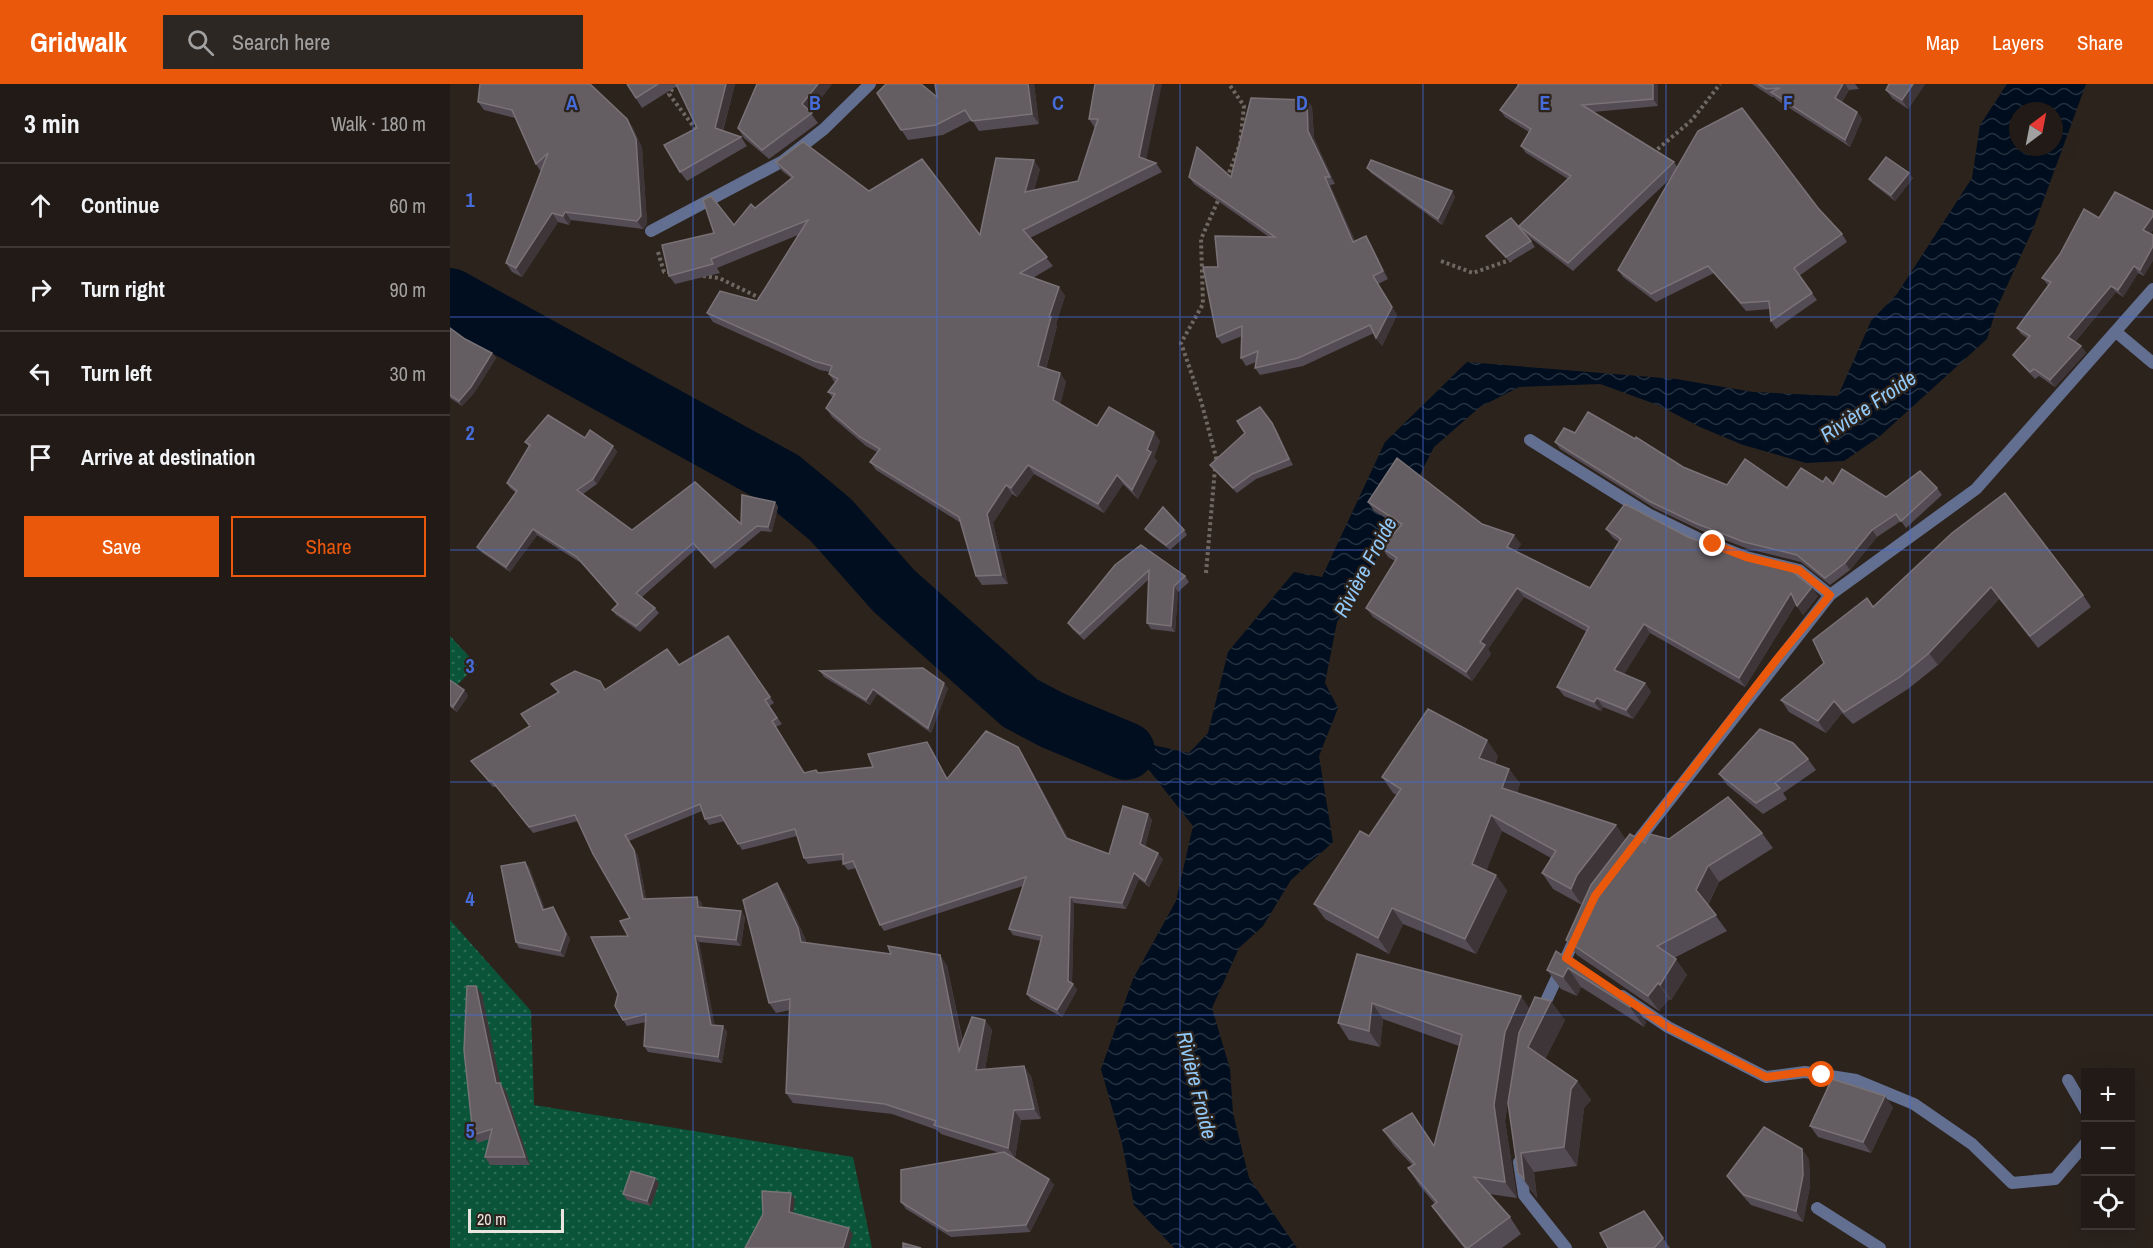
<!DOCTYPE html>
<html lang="en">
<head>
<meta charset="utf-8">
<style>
  body { margin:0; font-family:"Archivo Narrow",sans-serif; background:#2d2723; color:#f1f3f6 }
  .controls { position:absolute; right:18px; bottom:18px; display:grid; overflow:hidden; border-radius:0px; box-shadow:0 6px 24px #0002 }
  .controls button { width:54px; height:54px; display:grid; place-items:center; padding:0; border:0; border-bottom:2px solid #3e3835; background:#211a16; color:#f1f3f6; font:30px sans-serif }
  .compass { position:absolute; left:1559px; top:18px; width:54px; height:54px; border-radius:50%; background:#211a16; box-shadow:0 6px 24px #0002; rotate:32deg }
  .scale { position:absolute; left:18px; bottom:15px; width:96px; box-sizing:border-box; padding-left:6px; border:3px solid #eae4df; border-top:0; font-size:16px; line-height:21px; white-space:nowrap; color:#eae4df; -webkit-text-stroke:4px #2c231d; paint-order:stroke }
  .stop { position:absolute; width:18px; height:18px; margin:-14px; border:4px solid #ea580c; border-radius:50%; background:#fff }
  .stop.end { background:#ea580c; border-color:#fff; box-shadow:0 2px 6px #0008 }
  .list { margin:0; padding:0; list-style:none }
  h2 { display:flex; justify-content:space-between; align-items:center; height:78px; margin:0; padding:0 24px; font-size:26px }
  h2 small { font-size:20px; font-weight:400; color:#a2a1a1 }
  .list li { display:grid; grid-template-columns:39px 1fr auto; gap:18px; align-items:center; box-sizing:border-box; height:84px; padding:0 24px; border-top:2px solid #3e3835 }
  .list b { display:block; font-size:22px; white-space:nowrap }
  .list em { font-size:20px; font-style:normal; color:#a2a1a1 }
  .actions { display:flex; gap:12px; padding:18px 24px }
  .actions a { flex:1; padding:14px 0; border:2px solid #ea580c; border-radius:0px; text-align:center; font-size:21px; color:#ea580c }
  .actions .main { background:#ea580c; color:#fff }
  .icon { flex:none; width:33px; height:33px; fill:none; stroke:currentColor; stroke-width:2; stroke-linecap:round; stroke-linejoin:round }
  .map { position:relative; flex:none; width:1703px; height:1164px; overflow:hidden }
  header { display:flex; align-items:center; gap:36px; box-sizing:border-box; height:84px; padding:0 30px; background:#ea580c; color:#fff }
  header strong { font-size:28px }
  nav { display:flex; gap:33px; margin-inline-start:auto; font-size:21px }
  .search { width:420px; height:54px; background:#2d2723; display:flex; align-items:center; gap:15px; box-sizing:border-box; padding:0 21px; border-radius:0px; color:#a2a1a1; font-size:22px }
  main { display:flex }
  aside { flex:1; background:#211a16 }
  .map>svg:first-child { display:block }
  .grass { fill:url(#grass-dots) }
  .water { fill:url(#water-waves); fill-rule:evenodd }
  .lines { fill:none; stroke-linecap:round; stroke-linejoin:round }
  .river { stroke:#000e1f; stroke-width:58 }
  .path { stroke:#6f6761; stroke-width:4; stroke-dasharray:3 3; stroke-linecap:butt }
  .service { stroke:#636f90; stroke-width:12 }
  .minor { stroke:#636f90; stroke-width:12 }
  .wall { fill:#544c54 }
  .shaded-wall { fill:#3d3537 }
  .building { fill:#645d62; stroke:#797276; stroke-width:1.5 }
  .route { stroke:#ea580c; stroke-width:8 }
  .grid { fill:none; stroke:#466cd9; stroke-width:1.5; stroke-opacity:0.55 }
  .labels { text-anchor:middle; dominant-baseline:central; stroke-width:4.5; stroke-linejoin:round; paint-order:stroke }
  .water-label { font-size:21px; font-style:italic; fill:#92cafa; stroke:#2c231d }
  .grid-label { font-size:20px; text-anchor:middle; font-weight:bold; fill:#466cd9; stroke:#2c231d; stroke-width:4.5; stroke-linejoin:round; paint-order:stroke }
</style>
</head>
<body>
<header>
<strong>Gridwalk</strong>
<div class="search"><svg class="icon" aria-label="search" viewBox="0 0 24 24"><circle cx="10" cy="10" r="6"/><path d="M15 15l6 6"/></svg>Search here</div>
<nav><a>Map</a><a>Layers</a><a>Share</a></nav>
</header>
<main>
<aside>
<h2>3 min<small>Walk · 180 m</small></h2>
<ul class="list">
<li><svg class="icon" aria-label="ahead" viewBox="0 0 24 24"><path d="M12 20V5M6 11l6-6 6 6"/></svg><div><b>Continue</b></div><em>60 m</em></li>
<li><svg class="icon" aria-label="right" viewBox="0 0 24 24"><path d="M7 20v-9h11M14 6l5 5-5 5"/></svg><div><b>Turn right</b></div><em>90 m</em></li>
<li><svg class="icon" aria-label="left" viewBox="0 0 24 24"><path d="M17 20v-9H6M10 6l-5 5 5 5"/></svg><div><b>Turn left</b></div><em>30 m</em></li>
<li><svg class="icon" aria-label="arrive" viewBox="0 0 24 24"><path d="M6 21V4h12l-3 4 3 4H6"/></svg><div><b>Arrive at destination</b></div></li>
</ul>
<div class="actions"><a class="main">Save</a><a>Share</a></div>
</aside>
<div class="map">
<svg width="1703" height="1164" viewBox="0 0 1703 1164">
  <defs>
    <pattern id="grass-dots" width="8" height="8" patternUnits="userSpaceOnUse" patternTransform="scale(1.5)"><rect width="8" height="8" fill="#0a5539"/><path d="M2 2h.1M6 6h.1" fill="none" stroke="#2e6d55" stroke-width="1.8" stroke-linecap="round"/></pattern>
    <pattern id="water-waves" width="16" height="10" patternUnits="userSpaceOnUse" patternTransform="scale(1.5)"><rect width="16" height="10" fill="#000e1f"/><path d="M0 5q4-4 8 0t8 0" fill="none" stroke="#25313f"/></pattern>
  </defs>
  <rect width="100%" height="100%" fill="#2c231d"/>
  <!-- grass -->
  <g class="grass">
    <path d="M0,552L27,581L0,608Z"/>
    <path d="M0,836L81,927L84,1021L403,1073L422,1164H0Z"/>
  </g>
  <!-- water -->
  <path class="water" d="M1557,0H1636L1583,145L1546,226L1537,255L1429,353L1394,377L1356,379L1293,361L1250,343L1208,321L1150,300L1069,303L1030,323L984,363L930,469L887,538L875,599L888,624L869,672L883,758L841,796L813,842L789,864L762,924L780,985L783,1029L799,1094L847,1164H724L684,1121L672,1059L651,985L683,895L726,817L743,742L699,686L654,676L634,663L602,636L635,641L680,656L739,669L758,649L778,568L844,488L872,493L935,358L1017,278L1226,295L1303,308L1388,312L1421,237L1447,210L1522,94L1530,41ZM1568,27H1604V63H1568Z"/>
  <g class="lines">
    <!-- river -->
    <path class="river" d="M0,213L333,396L381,436L444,507L570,619L602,636L676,667"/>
    <!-- path -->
    <g class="path">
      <path d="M226,0L219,10L247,47"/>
      <path d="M1203,69L1242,36L1270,0"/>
      <path d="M777,94L790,60L794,22L779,0"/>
      <path d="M208,168L214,188H222"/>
      <path d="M991,177L1023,189L1063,175"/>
      <path d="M253,192L269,194L312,215"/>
      <path d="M756,489L766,373L751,317L731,259L753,220L751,155L770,112"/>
    </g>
    <!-- service -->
    <g class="service">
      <path d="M1666,248L1703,279"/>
      <path d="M1080,356L1200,431L1247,454L1296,473L1349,486L1380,511"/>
      <path d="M1172,912L1218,943L1316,993L1355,988L1406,996L1464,1020L1522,1060L1562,1099L1605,1095L1636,1059"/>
      <path d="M1618,996L1636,1027"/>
      <path d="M1367,1124L1430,1164"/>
    </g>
    <!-- minor -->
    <g class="minor">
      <path d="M201,147L333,77L374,45L420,0"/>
      <path d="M1179,768L1380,511L1526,405L1703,205"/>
      <path d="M1090,930L1128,848"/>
      <path d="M1069,1078L1074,1111L1116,1164"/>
    </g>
  </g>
  <!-- wall -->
  <g class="wall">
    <path d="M177,0H285L273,47L291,53L297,62L237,97L230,88L247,44L227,2L192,24Z"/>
    <path d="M307,0H382L360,28L368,39L319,75L294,54L288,44Z"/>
    <path d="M485,0H584L589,40L529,47L522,36L493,51L458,56L427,9L487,13Z"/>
    <path d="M645,0L697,76L706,79L712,88L580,154L603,182L583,194L609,203L615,212L606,240L607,242L596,285L610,289L616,298L610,321L647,342L710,357L704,373L707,377L688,415L673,400L654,429L584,390L567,413L562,410L543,439L558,500L532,501L526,492L511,439L426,386L420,378L427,368L416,362L382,333L376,324L383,314L378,308L385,299L379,290L380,288L370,286L263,238L257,229L307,217L348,151L267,184L270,189L225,200L219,192L264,149L284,141L341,94L332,87L326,78L419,107L530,151L590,85L584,106L628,97L645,44L639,35Z"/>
    <path d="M1208,0V22L1143,28L1224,78L1227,83L1368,124L1392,150L1397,158L1349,192L1367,216L1326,245L1321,237L1320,225L1296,227L1264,189L1206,218L1173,193L1168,186L1220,95L1123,187L1074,149L1069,142L1118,95L1076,69L1071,62L1079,48L1055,33L1050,26Z"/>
    <path d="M1302,0H1405L1409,5L1399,6L1392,18L1407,28L1412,35L1400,63L1327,16L1324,13H1322Z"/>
    <path d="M1439,0H1475L1458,25L1442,14L1436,6Z"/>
    <path d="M857,16L862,23L864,54L885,100L880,101L905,157L921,160L938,195L928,200L947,231L932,262L926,254L924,249L853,282L810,291L805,284L806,278L796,282L791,274L792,252L772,260L767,253L768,183L819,153L744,100L739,93H781Z"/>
    <path d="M28,18L177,35L183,44L192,64L197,140L193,145L121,136L119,141L108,138L72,193L62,188L56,179L91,88L86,80L65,34L34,26Z"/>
    <path d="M917,84L1002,107L1005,113L992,141L921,89Z"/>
    <path d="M1463,94L1445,117L1423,100L1419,95Z"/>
    <path d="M1649,134L1703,146L1700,149L1694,192L1688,189L1673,213L1666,208L1625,258L1631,262L1636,269L1605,303L1589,292L1585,295L1568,277L1563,271L1577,254L1571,250L1567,244L1598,201L1592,194Z"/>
    <path d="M1036,152L1081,157L1085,163L1060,178L1039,157Z"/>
    <path d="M0,244L15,255L42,269L46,274L24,309L12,322L0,314Z"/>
    <path d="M826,345L843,381L806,395L787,409L764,386L760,381Z"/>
    <path d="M1125,349L1233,383L1277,401L1337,404L1383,400L1436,413L1487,404L1492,411L1456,444L1451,437L1427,453L1400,486L1380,501L1351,478L1298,465L1250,446L1204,424L1110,365L1105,358Z"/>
    <path d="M135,354L163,362L167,368L147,400L133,410L182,446L291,440L325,418L328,423L322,448L311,447L265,485L247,464L192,513L205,524L209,529L190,548L166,531L162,526L167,520L131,479L87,451L60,488L31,468L27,463L66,409L60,404L57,399L79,363L75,358Z"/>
    <path d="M918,418L1032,440L1071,460L1066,467L1140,504L1169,458L1163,454L1156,445L1238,453L1368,512L1353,531L1346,520L1295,603L1200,549L1174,590L1195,599L1201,608L1183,635L1153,623L1151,627L1114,612L1107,603L1137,548L1074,513L1038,565L1041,570L1022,597L923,533L916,524L945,477L938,473L932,464L950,443L924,427Z"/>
    <path d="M695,445L734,446L737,451L720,466L699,450Z"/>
    <path d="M1502,449L1633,511L1641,523L1588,564L1549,515L1488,581L1458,605L1403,640L1392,629L1376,649L1339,628L1331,616L1374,579L1423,523Z"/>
    <path d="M665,481L735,492L739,498L728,508L725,548L701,545L697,539L699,495L634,556L622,545L618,539Z"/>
    <path d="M278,552L324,619L319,622L332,640L326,643L355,689H369L423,683L481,664L497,694L572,669L618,754L659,770L698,730L702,736L695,763L713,775L699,803L689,795L676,825L624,819L622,899L627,906L612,933L581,916L577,910L591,857L563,851L559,845L573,802L434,847L430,841L406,784L398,786L393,780V776L358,780L354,774L347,752L292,766L275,737L259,741L255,735L252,727L179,757L188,772L196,815L252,819V824L291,827L295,833L291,862L249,858L264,941L273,942L277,948L272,979L198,968L194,962L196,938L177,942L173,936L178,852L180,834L128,737L83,749L47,703H43L21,677L80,642L108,609L101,600L156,605L229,581Z"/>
    <path d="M370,587L498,604L481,649L427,610L420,621L374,593Z"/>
    <path d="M0,596L14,606L18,612L7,628L0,623Z"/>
    <path d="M1048,672L1045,680L1059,685L1070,700L1067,709L1176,756L1195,759L1219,755L1312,749L1323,764L1269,798L1258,821L1277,847L1224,874L1237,891L1221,916L1219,915L1209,927L1127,871L1116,856L1132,821L1103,805L1092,789L1101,774L1052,747L1036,787L1046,791L1057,807L1026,870L953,840L939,870L875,835L864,820L919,752L947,711L943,709L932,693Z"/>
    <path d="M1358,675L1366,686L1333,709L1337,715L1313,730L1277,701L1269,690Z"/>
    <path d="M79,783L95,826L103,823L106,828L120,855L114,873L69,864L66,858Z"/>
    <path d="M334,809L355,854L356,859L497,881L513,958L535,936L542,946L535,985L581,992L591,1035L571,1036L565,1074L562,1073L599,1095L604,1101L580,1148L501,1153L456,1125L451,1118L550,1069L491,1050L487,1046L442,1030L343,1019L336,1009L340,926L326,929L319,919Z"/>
    <path d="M1106,867L1183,919L1196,938L1194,943L1131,903L1127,912L1111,905L1097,886Z"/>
    <path d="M907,870L1115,936L1095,975L1127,997L1141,1016L1134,1024L1127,1082L1084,1088L1087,1114L1068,1089L1066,964L1055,1037L1067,1114L1039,1110L1060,1133L1071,1150L1052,1164H1014L993,1138L982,1122L985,1120L969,1101L958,1084L963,1082L944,1062L933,1046L973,1045L984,1061L1009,962L933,935L930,963L899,956L888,939Z"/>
    <path d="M32,910L50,999L56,1007L80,1081H40L35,1073L39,1055L28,1059L23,1051Z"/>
    <path d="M1443,1023L1421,1069L1368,1053L1360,1042Z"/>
    <path d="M1359,1075L1360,1102L1353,1138L1301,1121L1284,1102L1277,1092Z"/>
    <path d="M209,1099L201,1122L177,1116L173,1110Z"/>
    <path d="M1194,1127L1220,1164H1158Z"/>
  </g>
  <!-- shaded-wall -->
  <g class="shaded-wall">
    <path d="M276,0H285L271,53L265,44Z"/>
    <path d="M368,0H382L359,30L352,20Z"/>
    <path d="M578,0H584L589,40L582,30Z"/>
    <path d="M704,0H712L695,82L689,73Z"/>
    <path d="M1203,0H1208V22L1203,15Z"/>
    <path d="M1393,0H1395L1399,6L1390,21L1385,14Z"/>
    <path d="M1463,0H1475L1458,25L1452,16Z"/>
    <path d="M857,16L862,23L864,54L885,100L880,93L858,47Z"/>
    <path d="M1407,28L1412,35L1400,63L1395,56Z"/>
    <path d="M177,35L183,44L192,64L197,140L193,145L187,137Z"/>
    <path d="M584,76L590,85L581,117L575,108Z"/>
    <path d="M1459,89L1463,94L1445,117L1441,111Z"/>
    <path d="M875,93L880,101L908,165L903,158Z"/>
    <path d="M1002,107L1005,113L992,141L988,135Z"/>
    <path d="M115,128L121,136L119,141L113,132Z"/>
    <path d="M102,129L108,138L72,193L66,184Z"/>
    <path d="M1703,132V146L1698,153L1693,146Z"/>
    <path d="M916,152L921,160L938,195L933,187Z"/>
    <path d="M1703,162V177L1694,192L1690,186Z"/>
    <path d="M1684,182L1688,189L1673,213L1668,206Z"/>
    <path d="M923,192L947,231L932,262L926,254Z"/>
    <path d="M1661,202L1666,208L1623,260L1618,253Z"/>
    <path d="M609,203L615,212L606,240L607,242L594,291L588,282L599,233Z"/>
    <path d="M1631,262L1636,269L1605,303L1600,296Z"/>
    <path d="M42,269L46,274L24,309L12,322L9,317Z"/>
    <path d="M610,289L616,298L609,325L603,316Z"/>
    <path d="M822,339L826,345L843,381L839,375Z"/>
    <path d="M704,348L710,357L704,373L707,377L688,415L682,406Z"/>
    <path d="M163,362L167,368L147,400L143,395Z"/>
    <path d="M578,381L584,390L567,413L561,404Z"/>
    <path d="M667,391L673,400L654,429L648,420Z"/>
    <path d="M556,401L562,410L543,439L558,500L551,491L537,430Z"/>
    <path d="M325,418L328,423L322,448L318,443Z"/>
    <path d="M83,445L87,451L60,488L56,483Z"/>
    <path d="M1422,446L1427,453L1400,486L1395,479Z"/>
    <path d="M1064,451L1071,460L1063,472L1057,463Z"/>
    <path d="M724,502L728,508L725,548L721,542Z"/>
    <path d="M1362,503L1368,512L1353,531L1347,522Z"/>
    <path d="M1541,503L1549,515L1488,581L1479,569Z"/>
    <path d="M1067,504L1074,513L1038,565L1041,570L1022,597L1016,588L1030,558Z"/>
    <path d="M1341,509L1347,518L1295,603L1289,594Z"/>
    <path d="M1194,540L1200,549L1171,595L1164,586Z"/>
    <path d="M494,599L498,604L481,649L478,644Z"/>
    <path d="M1195,599L1201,608L1183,635L1176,626Z"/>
    <path d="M423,605L427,610L420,621L416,616Z"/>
    <path d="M14,606L18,612L7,628L3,623Z"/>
    <path d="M1147,614L1153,623L1151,627L1144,618Z"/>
    <path d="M1384,617L1392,629L1376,649L1368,637Z"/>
    <path d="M1037,656L1048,672L1040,690L1029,674Z"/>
    <path d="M477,658L481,664L501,701L497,695Z"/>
    <path d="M568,663L572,669L621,760L616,754Z"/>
    <path d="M1059,685L1070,700L1063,720L1052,704Z"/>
    <path d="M698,730L702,736L694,766L690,760Z"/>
    <path d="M1041,731L1052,747L1033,796L1022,780Z"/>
    <path d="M1166,741L1177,757L1132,821L1121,805L1127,791Z"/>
    <path d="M175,751L188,772L197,821L193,815Z"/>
    <path d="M708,769L713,775L699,803L695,797Z"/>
    <path d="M75,778L79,783L97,831L93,826Z"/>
    <path d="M1258,782L1269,798L1257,822L1246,806Z"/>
    <path d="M684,789L689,795L676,825L672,819Z"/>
    <path d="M1046,791L1057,807L1026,870L1015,855Z"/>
    <path d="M327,799L334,809L355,854L358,868L351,858Z"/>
    <path d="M247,813L252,819L253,829L248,823Z"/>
    <path d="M620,813L624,819L622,902L623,900L627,906L612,933L607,926L618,897Z"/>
    <path d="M103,823L106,828L120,855L114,873L110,867Z"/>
    <path d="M942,824L953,840L939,870L928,854Z"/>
    <path d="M291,827L295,833L291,862L286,856Z"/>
    <path d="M245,852L249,858L266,947L261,941Z"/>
    <path d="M490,871L497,881L516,977L509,967Z"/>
    <path d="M1226,875L1237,891L1221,916L1210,901Z"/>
    <path d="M1118,884L1131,903L1127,912L1113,893Z"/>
    <path d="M1208,899L1219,915L1209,927L1198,912Z"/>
    <path d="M26,902L32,910L52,1007L46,999Z"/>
    <path d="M1071,912L1082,928L1066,964L1055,1037L1067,1114L1055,1098L1044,1021L1055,948Z"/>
    <path d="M1101,917L1115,936L1091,982L1078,963Z"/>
    <path d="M922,919L933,935L930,963L919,947Z"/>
    <path d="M1183,919L1196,938L1194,943L1180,923Z"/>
    <path d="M535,936L542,946L533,996L526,986Z"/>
    <path d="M273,942L277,948L272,979L268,973Z"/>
    <path d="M574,982L581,992L591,1035L584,1025Z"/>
    <path d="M1127,997L1141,1016L1134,1024L1127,1082L1114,1063L1121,1005Z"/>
    <path d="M50,999L56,1007L80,1081L75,1073Z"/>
    <path d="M1435,1012L1443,1023L1421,1069L1413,1058Z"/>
    <path d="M564,1026L571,1036L565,1074L558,1064Z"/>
    <path d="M1352,1065L1359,1075L1360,1102L1353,1138L1346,1127Z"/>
    <path d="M1071,1069L1084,1088L1087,1114L1074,1095Z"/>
    <path d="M205,1094L209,1099L201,1122L197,1117Z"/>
    <path d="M599,1095L604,1101L580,1148L576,1141Z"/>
    <path d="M341,1109L345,1115L343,1133L339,1128Z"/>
    <path d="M399,1144L403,1150L399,1164H393Z"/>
  </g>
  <!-- building -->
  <g class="building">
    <path d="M30,0H140L177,35L186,55L191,132L187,137L115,128L113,132L102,129L66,184L56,179L98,69L86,80L62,26L28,18Z"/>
    <path d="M177,0H208L186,14Z"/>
    <path d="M226,0H276L265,44L291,53L230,88L214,61L247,44Z"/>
    <path d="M307,0H368L352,20L362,29L312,66L288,44Z"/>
    <path d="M436,0H471L487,13L485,0H578L582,30L522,37L515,26L486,41L451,46L427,9Z"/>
    <path d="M645,0H704L689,73L706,79L573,146L597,173L570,189L609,203L599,233H601L588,282L610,289L603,316L647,342L659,323L704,348L697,366L701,368L682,406L667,391L648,420L578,381L561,404L556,401L537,430L551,491L526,492L509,433L420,378L430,365L410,353L376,324L385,310L378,308L388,295L379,290L382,282L364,277L257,229L270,207L307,217L358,136L261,175L263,180L219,192L212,161L264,149L253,116L261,112L284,141L301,120L305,124L343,93L326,78L353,58L419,107L472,75L530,151L546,74L584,76L575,108L628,97L648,35H639Z"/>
    <path d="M1068,0H1203V15L1132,21L1224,78L1118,179L1069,142L1121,92L1071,62L1081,45L1050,26L1068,2Z"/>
    <path d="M1308,0H1393L1385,14L1407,28L1395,56L1321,8L1330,4L1316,5Z"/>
    <path d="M1439,0H1463L1452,16L1436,6Z"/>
    <path d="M801,14L857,16L858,47L880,93H875L903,158L916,152L933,187L923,192L942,223L926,254L920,241L848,274L805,284L808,267L791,274L792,242L767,253L753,183H768L765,152L825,153L739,93L747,63L781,93Z"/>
    <path d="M1292,24L1368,124L1392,150L1344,184L1362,209L1321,237L1319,217L1291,219L1258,182L1201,210L1168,186L1248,47Z"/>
    <path d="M1436,73L1459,89L1441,111L1419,95Z"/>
    <path d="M921,76L1002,107L988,135L917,84Z"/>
    <path d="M1665,108L1703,127V132L1693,146L1703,151V162L1690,186L1684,182L1668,206L1661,202L1618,253L1631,262L1600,296L1584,285L1580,288L1563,271L1580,252L1567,244L1601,198L1592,194L1610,170L1634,125L1649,134Z"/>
    <path d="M1061,134L1081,157L1056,173L1036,152Z"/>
    <path d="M0,244L15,255L42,269L21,303L9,317L0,311Z"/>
    <path d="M810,323L822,339L839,375L802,390L783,404L760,381L795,349L787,337Z"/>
    <path d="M1138,328L1185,355L1186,353L1233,383L1277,401L1295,375L1337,404L1351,384L1373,398L1376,393L1383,400L1392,385L1436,413L1470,387L1487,404L1451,437L1446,430L1422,446L1395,479L1375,494L1347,471L1294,458L1245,439L1199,417L1105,358L1114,344L1125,349Z"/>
    <path d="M98,331L135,354L140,346L163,362L143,395L127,406L182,446L245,398L291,440L292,411L325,418L318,443L307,442L261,479L243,459L186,509L205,524L186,542L162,526L168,520L127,473L83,445L56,483L27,463L67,407L57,399L80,361L75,358Z"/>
    <path d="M947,374L1032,440L1064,451L1057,463L1140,504L1171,455L1156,445L1175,420L1238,453L1288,472L1339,485L1362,503L1347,522L1341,509L1289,594L1194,540L1164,586L1195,599L1176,626L1147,614L1144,618L1107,603L1139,543L1067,504L1030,558L1035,561L1016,588L916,524L947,474L932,464L952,440L918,418Z"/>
    <path d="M1555,409L1633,511L1580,552L1541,503L1479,569L1450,593L1394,628L1384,617L1368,637L1331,616L1374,579L1363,556L1417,514L1423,523L1502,449Z"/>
    <path d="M713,423L734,446L716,461L695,445Z"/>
    <path d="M691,461L735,492L724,502L721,542L697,539L699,486L630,550L618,539L665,481Z"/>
    <path d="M278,552L320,613L315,616L327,634L322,637L354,689L366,686L368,689L423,683L418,670L477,658L497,695L536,647L568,663L616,754L659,770L673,722L698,730L690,760L708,769L695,797L684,789L672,819L620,813L618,897L623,900L607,926L577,910L592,852L559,845L576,793L430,841L403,777L393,780V770L354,774L345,745L288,760L271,731L255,735L250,720L175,751L184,766L193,815L247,813L248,823L291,827L286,856L245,852L261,941L273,942L268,973L194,962L196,930L173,936L165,922L168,910L141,853L178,852L170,837L180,834L143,770L125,731L79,743L42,697H39L21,677L80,642L71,630L109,608L101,600L125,587L150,597L155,606L217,565L229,581Z"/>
    <path d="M473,584L494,599L478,644L423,605L416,616L370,587Z"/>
    <path d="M0,596L14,606L3,623L0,620Z"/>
    <path d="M978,625L1037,656L1029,674L1059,685L1052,704L1166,741L1127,791L1121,805L1092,789L1106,767L1041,731L1022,780L1046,791L1015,855L942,824L928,854L864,820L910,747L919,752L951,705L932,693Z"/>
    <path d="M1310,645L1343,659L1358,675L1325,699L1330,704L1306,719L1269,690Z"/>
    <path d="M1278,713L1312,749L1258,782L1246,806L1266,831L1207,862L1226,875L1210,901L1208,899L1198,912L1116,856L1141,801L1180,750L1195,759L1200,750L1219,755Z"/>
    <path d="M75,778L93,826L103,823L116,850L110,867L66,858L51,782Z"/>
    <path d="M327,799L348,844L351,858L441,870L438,862L490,871L509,967L522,933L535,936L526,986L574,982L584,1025L564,1026L558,1064L484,1041L486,1037L435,1020L336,1009L340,915L319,919L293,816Z"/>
    <path d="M1106,867L1183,919L1180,923L1118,884L1113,893L1097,886Z"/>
    <path d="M907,870L1071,912L1055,948L1044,1021L1055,1098L1024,1093L1060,1133L1018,1164H1016L982,1122L987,1118L958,1084L965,1080L933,1046L962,1029L984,1062L1012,951L922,919L919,947L888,939Z"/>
    <path d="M17,902H26L46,999H50L75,1073H35L42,1045L23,1051L14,966Z"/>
    <path d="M1085,913L1101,917L1078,963L1127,997L1121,1005L1114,1063L1071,1069L1074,1095L1068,1089L1058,1019L1069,949Z"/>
    <path d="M1382,995L1435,1012L1413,1058L1360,1042Z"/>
    <path d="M1314,1043L1352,1065L1353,1091L1346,1127L1294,1111L1277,1092Z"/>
    <path d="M554,1068L599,1095L576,1141L497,1147L451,1118V1086Z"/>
    <path d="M181,1087L205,1094L197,1117L173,1110Z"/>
    <path d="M312,1107L341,1109L339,1128L399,1144L393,1164H295L313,1130Z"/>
    <path d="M1194,1127L1213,1154L1204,1164H1158L1150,1149Z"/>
    <path d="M453,1159L471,1164H453Z"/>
  </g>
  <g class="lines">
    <!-- route -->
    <path class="route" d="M1263,460L1296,473L1349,486L1380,511L1327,575L1145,812L1116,874L1218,943L1316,993L1355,988L1372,991"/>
  </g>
  <!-- grid -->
  <path class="grid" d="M243,0V1164M487,0V1164M730,0V1164M973,0V1164M1216,0V1164M1460,0V1164M0,233H1703M0,466H1703M0,698H1703M0,931H1703"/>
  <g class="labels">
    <!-- water labels -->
    <g class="water-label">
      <text transform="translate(1418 322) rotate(-34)">Rivière Froide</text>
      <text transform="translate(915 483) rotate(-62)">Rivière Froide</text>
      <text transform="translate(747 1001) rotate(76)">Rivière Froide</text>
    </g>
  </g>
  <g class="grid-label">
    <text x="122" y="26">A</text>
    <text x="365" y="26">B</text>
    <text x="608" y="26">C</text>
    <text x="852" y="26">D</text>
    <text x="1095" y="26">E</text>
    <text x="1338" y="26">F</text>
    <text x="20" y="123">1</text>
    <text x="20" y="356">2</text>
    <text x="20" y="589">3</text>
    <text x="20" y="822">4</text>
    <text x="20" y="1054">5</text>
  </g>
</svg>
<div class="controls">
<button>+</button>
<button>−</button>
<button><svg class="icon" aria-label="locate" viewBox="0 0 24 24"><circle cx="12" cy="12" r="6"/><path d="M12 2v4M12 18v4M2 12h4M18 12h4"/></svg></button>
</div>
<svg class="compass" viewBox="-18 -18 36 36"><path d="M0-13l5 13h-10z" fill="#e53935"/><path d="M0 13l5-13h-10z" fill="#a2a1a1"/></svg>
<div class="scale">20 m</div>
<div class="stop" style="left:1372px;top:991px"></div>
<div class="stop end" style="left:1263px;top:460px"></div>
</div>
</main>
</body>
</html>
